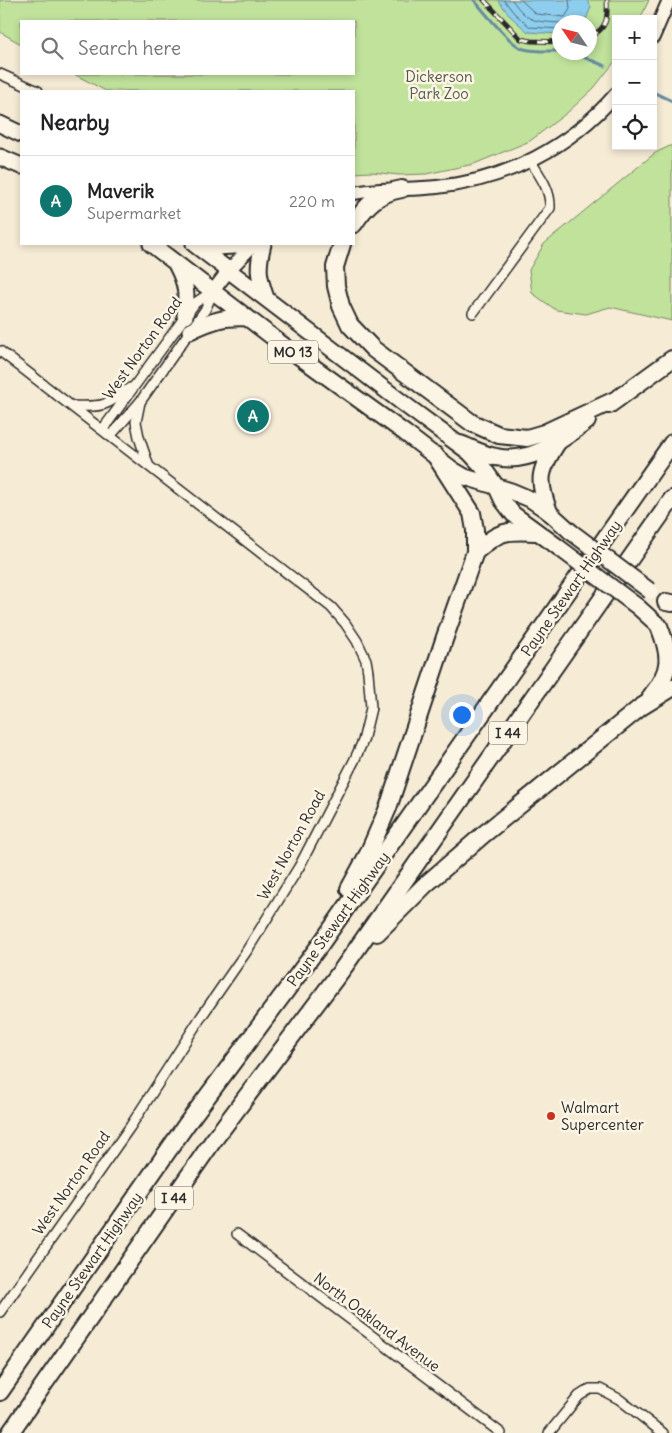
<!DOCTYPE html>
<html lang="en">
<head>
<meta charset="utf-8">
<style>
  body { margin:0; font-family:Delius,sans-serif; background:#f2f2f2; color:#202124 }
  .controls { position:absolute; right:15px; top:15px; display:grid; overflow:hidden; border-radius:0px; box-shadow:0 2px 8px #0003 }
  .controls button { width:45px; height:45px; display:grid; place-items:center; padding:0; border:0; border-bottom:1px solid #e0e0e0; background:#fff; color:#202124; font:25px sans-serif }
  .compass { position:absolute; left:552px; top:15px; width:45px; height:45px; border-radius:50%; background:#fff; box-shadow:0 2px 8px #0003; rotate:305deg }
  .you { position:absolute; left:461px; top:714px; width:18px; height:18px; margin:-12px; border:4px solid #fff; border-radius:50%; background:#1a73e8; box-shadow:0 0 0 8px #1a73e833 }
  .badge { display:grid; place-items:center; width:32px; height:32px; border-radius:50%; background:#0f766e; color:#fff; font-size:16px; font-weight:700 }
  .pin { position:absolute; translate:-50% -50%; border:2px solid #fff; box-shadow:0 1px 5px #0006 }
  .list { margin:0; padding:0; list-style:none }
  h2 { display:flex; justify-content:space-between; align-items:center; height:65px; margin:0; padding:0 20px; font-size:21px }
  h2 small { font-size:16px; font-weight:400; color:#757577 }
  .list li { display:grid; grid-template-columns:32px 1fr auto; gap:15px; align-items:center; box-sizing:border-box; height:90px; padding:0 20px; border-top:1px solid #e0e0e0 }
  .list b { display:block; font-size:19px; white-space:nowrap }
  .list p { margin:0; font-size:16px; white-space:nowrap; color:#757577 }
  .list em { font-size:16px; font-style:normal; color:#757577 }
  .icon { flex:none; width:28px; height:28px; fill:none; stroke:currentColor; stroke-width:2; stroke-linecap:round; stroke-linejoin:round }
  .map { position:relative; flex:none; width:672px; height:1433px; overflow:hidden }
  .search { position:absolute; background:#fff; box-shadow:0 2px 8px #0003; left:20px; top:20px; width:335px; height:55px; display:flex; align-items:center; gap:12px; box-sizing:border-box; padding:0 18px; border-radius:0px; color:#757577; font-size:19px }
  .panel { position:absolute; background:#fff; box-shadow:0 2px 8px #0003; left:20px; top:90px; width:335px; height:155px; border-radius:0px }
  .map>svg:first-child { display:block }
  .green { fill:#c0e29b; stroke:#768663; fill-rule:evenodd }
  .water { fill:#8dcdee; stroke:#668ca0 }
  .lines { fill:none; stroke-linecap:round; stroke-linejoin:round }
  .shore { stroke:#526c79; stroke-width:1 }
  .stream { stroke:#668ca0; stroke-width:3 }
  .minor-casing { stroke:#2b2b2b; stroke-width:12 }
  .secondary-casing { stroke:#2b2b2b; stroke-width:16 }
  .trunk-casing { stroke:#2b2b2b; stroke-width:19 }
  .motorway-casing { stroke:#2b2b2b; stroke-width:20 }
  .minor { stroke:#fcf5e5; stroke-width:9 }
  .secondary { stroke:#fcf5e5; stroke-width:12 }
  .trunk { stroke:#fcf5e5; stroke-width:15 }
  .motorway { stroke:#fcf5e5; stroke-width:16 }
  .rail-casing { stroke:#2b2b2b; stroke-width:5 }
  .rail { stroke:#fcf5e5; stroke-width:3; stroke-dasharray:9; stroke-linecap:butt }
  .trunk-bridge-casing { stroke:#2b2b2b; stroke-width:19; stroke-linecap:butt }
  .trunk-bridge { stroke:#fcf5e5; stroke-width:15 }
  .poi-dot { fill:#c8321e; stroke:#fcf5e5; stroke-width:2 }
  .labels { text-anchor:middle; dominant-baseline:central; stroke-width:5; stroke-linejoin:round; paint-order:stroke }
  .shield { fill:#fcf5e5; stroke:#6a6863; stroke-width:1 }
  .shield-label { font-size:14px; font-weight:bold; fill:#2b2b2b }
  .park-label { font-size:15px; fill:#505947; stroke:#fcf5e5 }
  .street-label { font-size:15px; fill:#2b2b2b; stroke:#fcf5e5 }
  .poi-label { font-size:15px; fill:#2b2b2b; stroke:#fcf5e5; text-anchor:start }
</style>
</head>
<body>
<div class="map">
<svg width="672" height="1433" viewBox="0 0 672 1433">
  <rect width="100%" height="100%" fill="#f6ebd5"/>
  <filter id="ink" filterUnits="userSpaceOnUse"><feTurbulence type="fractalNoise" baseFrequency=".02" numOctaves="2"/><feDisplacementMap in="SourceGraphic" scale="10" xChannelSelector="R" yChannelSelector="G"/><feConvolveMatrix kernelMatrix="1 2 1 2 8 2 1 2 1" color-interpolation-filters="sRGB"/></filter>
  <g filter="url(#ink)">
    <!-- green -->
    <g class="green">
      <path d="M0,0H649L640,19H616V60L594,88L568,112L530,141L474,164L426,174L399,175L371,172L354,173V91H106L74,74H354V21H21V44L0,32ZM560,22H590V52H560Z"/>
      <path d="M672,145V321L610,307L586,314L556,310L532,293L529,270L544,244L655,153Z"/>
    </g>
    <!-- water -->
    <path class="water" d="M498,0H587L591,7L585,22H560L559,34L528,32L510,16Z"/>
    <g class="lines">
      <!-- shore -->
      <g class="shore">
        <path d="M504,0L514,13L530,27L560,29"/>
        <path d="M512,0C529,23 533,21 560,23"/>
        <path d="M521,0L536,14L565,17L570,9L569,0"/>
      </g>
      <!-- stream -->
      <g class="stream">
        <path d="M474,0C484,11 511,46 524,49C536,52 548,51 560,51"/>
        <path d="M572,52L605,66"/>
        <path d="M653,92L672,101"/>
      </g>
      <!-- minor casing -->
      <g class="minor-casing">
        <g id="minor">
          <path d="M0,74L38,91"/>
          <path d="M473,313L550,208C551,190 540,176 531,162"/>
          <path d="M0,351L331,607L345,623L357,641L366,660L368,672L371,708L363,741L354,761L299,867L246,952L201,1017L130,1127L0,1312"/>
          <path d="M140,402L136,422L139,437L148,464"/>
          <path d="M72,406C104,407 104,407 130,388"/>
          <path d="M103,429L195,303L213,291"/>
          <path d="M111,435L140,402L205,310L213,292"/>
          <path d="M237,1234L501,1433"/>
          <path d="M549,1433L579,1396L590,1389H600L619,1399L663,1433"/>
        </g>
      </g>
      <!-- secondary casing -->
      <g class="secondary-casing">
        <g id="secondary">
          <path d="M653,37L669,0"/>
          <path d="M354,193C382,188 410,190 437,187C507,180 570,147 616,94"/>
          <path d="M213,291L229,270L254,244"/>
        </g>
      </g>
      <!-- trunk casing -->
      <g class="trunk-casing">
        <g id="trunk">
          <path d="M0,124L21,134"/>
          <path d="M0,157L21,166"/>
          <path d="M151,244L279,342L405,433L453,470L465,477L511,491L530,499L549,512L570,531"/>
          <path d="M194,244L408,407L469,452L482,466L496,486L503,501L513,514L558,547"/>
          <path d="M263,244C257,268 258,275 266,298"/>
          <path d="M197,246L216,247L252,245"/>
          <path d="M177,266C187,285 187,294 185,316"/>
          <path d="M190,331C214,320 222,317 248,318"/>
          <path d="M638,607L659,626"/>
        </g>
      </g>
      <!-- motorway casing -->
      <g class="motorway-casing">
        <g id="motorway">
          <path d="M354,224C366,205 378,193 402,189"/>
          <path d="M342,244L335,267L336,286L341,306L350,325L373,349L472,423L499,435L527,438L544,433L617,399"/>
          <path d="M609,405L672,359"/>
          <path d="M460,444C471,448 484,455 496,457C531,465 561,440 587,421"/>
          <path d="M549,512C537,480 539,471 557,443"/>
          <path d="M475,552C499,531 505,530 536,532"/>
          <path d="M666,602L672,603"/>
          <path d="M651,696C672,670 671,656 659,626"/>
          <path d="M349,889L368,854L388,808L446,634L475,552V530L472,513L435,455"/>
          <path d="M377,933L425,885L484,834L641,707L672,688"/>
          <path d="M0,1392L186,1125L320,945L672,443"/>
          <path d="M10,1433L213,1141L344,967L672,499"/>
        </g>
      </g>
      <!-- minor -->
      <use href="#minor" class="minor"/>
      <!-- secondary -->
      <use href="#secondary" class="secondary"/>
      <!-- trunk -->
      <use href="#trunk" class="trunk"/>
      <!-- motorway -->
      <use href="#motorway" class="motorway"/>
      <!-- rail casing -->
      <g class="rail-casing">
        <g id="rail">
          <path d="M484,0L521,39L531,41L560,42"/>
          <path d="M590,37C607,28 608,19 607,0"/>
        </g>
      </g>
      <!-- rail -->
      <use href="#rail" class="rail"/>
      <!-- trunk-bridge casing -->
      <g class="trunk-bridge-casing">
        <g id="trunk-bridge">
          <path d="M570,531L650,591"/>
          <path d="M558,547L638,607"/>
        </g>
      </g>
      <!-- trunk-bridge -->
      <use href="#trunk-bridge" class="trunk-bridge"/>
    </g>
  </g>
  <!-- markers -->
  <circle class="poi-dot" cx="551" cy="1116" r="5"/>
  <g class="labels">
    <!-- shield labels -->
    <g class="shield">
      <rect x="268" y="340.5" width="50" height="23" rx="4"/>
      <rect x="489" y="721.5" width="38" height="23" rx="4"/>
      <rect x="155" y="1186.5" width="38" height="23" rx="4"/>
    </g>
    <g class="shield-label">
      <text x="293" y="352">MO 13</text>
      <text x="508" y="733">I 44</text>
      <text x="174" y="1198">I 44</text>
    </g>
    <!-- park labels -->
    <g class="park-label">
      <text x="439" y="76">Dickerson<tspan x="439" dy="17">Park Zoo</tspan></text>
    </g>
    <!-- street labels -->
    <g class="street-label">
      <text transform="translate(142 348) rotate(-54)">West Norton Road</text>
      <text transform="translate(571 588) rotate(-55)">Payne Stewart Highway</text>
      <text transform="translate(291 845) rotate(-61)">West Norton Road</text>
      <text transform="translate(338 919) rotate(-54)">Payne Stewart Highway</text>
      <text transform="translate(71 1183) rotate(-55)">West Norton Road</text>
      <text transform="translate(92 1260) rotate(-55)">Payne Stewart Highway</text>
      <text transform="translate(377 1322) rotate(37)">North Oakland Avenue</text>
    </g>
    <!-- poi labels -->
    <g class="poi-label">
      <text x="561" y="1107">Walmart<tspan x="561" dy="17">Supercenter</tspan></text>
    </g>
  </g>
</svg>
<div class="controls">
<button>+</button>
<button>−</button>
<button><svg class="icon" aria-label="locate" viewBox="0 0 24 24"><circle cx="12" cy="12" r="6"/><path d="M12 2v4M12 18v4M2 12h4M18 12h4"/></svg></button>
</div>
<svg class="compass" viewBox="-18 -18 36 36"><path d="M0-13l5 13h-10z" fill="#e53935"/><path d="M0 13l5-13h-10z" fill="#757577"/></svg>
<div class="you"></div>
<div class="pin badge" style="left:253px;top:416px">A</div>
<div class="search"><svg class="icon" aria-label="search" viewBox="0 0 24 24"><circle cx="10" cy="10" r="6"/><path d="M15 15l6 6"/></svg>Search here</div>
<section class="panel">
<h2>Nearby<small></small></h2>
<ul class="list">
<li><span class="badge">A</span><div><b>Maverik</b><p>Supermarket</p></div><em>220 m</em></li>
</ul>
</section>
</div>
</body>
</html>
